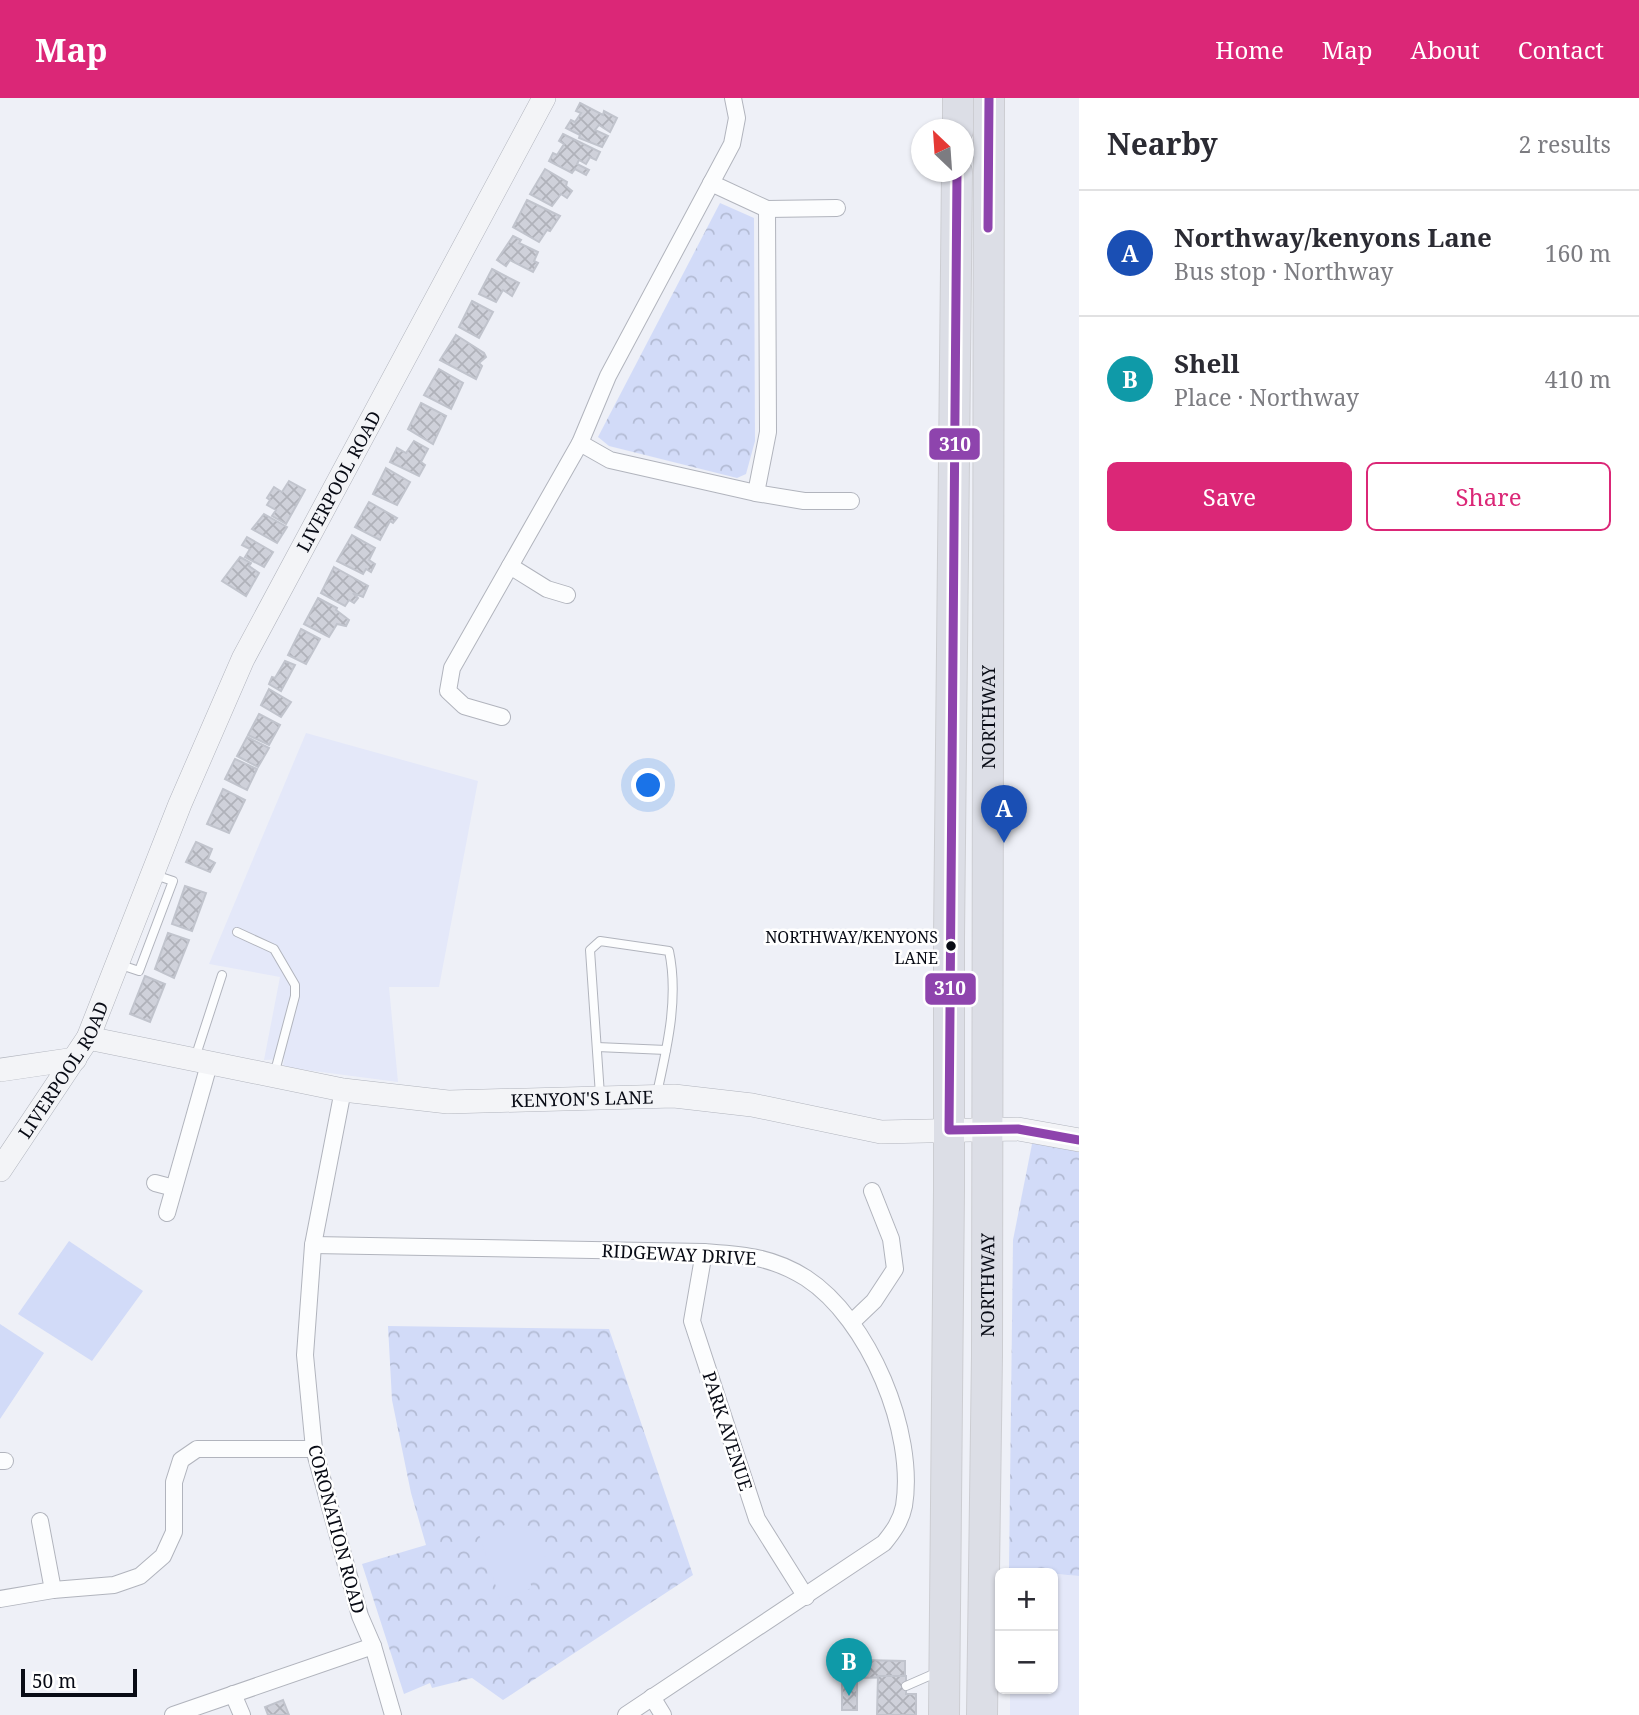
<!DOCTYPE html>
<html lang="en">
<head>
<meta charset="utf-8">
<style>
  body { margin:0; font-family:"Noto Serif",serif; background:#f7f7f7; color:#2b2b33 }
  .controls { position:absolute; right:21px; bottom:21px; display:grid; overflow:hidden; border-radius:10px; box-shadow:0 2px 5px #0004 }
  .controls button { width:63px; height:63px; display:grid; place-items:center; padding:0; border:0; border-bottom:2px solid #e1e1e2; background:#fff; color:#2b2b33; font:35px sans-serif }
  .compass { position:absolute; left:911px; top:21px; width:63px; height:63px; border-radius:50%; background:#fff; box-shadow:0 2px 5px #0004; rotate:335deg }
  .scale { position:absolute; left:21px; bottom:18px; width:116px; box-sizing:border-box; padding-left:7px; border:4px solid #080b15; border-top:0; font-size:19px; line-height:24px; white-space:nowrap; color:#080b15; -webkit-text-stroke:5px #fff; paint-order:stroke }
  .you { position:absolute; left:649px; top:688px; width:24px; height:24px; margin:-18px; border:5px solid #fff; border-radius:50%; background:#1a73e8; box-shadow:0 0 0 10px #1a73e833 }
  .badge { display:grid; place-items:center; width:46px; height:46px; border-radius:50%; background:#db2777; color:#fff; font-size:23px; font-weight:700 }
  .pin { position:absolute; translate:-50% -58px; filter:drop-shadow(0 2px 4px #0008) }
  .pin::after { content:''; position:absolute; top:37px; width:24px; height:21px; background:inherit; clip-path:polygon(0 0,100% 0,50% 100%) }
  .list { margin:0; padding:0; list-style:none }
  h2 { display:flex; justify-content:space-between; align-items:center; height:91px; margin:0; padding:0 28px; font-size:30px }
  h2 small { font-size:23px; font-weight:400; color:#7c7c81 }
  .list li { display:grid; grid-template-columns:46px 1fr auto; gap:21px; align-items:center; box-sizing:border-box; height:126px; padding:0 28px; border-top:2px solid #e1e1e2 }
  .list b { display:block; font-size:26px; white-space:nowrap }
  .list p { margin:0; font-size:23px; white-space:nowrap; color:#7c7c81 }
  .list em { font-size:23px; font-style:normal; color:#7c7c81 }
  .actions { display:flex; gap:14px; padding:21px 28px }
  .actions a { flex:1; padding:16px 0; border:2px solid #db2777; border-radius:10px; text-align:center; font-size:24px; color:#db2777 }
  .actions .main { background:#db2777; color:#fff }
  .map { position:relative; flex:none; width:1079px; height:1617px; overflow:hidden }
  header { display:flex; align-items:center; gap:42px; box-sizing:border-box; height:98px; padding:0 35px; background:#db2777; color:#fff }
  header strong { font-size:33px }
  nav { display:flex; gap:38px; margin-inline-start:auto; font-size:24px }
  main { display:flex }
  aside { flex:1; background:#fff }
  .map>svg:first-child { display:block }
  .built { fill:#e4e8f9 }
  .forest { fill:url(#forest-crowns) }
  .pitch { fill:#d2dbf8 }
  .building { fill:url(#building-cross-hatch); stroke:#c1c4cd; stroke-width:2 }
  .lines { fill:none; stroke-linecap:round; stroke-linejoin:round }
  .lane-casing { stroke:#b1b4bd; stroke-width:10 }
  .street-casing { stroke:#b1b4bd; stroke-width:18 }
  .secondary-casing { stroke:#b1b4bd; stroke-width:24 }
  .highway-casing { stroke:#cccdd2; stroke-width:32 }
  .lane { stroke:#fcfdfe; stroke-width:8 }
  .street { stroke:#fcfdfe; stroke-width:16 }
  .secondary { stroke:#f3f4f7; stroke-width:23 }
  .highway { stroke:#dcdee6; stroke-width:30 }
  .bus-1-casing { stroke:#fff; stroke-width:14 }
  .bus-1 { stroke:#8e44ad; stroke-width:9 }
  .bus-dot { fill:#080b15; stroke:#fff; stroke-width:2.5 }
  .labels { text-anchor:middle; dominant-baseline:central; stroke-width:5; stroke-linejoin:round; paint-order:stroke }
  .bus-label { font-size:16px; fill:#080b15; stroke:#fff; text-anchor:end }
  .street-label { font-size:18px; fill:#080b15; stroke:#fff }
  .line-badge { stroke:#fff; stroke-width:2.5 }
  .badge-label { font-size:19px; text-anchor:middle; font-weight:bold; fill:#fff }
</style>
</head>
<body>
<header>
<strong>Map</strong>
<nav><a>Home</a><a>Map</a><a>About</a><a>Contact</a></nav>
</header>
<main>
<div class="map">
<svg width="1079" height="1617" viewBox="0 0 1079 1617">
  <defs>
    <pattern id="forest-crowns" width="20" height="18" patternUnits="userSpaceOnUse" patternTransform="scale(1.75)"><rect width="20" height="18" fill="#d2dbf8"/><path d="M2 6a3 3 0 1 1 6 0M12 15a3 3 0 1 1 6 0" fill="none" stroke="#b3bbd4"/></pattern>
    <pattern id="building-cross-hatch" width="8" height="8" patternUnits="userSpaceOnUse" patternTransform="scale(1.75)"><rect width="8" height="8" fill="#cfd1da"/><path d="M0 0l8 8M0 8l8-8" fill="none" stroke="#b0b2ba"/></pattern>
  </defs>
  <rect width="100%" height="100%" fill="#eef0f7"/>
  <!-- built -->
  <g class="built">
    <path d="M306,635L478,683L439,889H389L398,984L283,969L284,961L264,962L280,879L209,866Z"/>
    <path d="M1053,1476L1079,1478V1617H1010V1591H1053Z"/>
  </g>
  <!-- forest -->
  <g class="forest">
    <path d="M720,105L754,120L755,343L746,376L737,380L609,348L598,339Z"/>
    <path d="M1034,1036L1079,1046V1478L1009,1472L1013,1142Z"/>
    <path d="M388,1228L609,1231L693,1477L503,1602L472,1580L432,1590L430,1585L404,1596L362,1466L426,1447L411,1395L392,1302Z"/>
  </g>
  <!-- pitch -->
  <g class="pitch">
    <path d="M69,1143L143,1193L92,1263L18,1216Z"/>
    <path d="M0,1226L44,1255L0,1321Z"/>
    <path d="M511,1425L514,1432L535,1426L547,1465L526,1472L532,1490L500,1501L479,1436Z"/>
  </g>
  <!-- building -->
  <g class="building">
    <path d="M580,5L603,17L604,13L617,20L610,34L599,27L595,32L608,38L602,49L579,40L580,37L566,30L571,22L575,24L581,15L576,13Z"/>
    <path d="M563,36L600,54L596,62L590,59L586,66L579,62L577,66L589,72L586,77L575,71L572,75L549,63L553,55L557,57L564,46L559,43Z"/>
    <path d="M545,71L567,84L566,88L572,93L567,100L561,96L552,108L530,96Z"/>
    <path d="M527,102L560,118L550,133L547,132L539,144L513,129Z"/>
    <path d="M513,138L521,142L519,145L538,154L534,163L538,165L533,174L510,162L506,168L497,162Z"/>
    <path d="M492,171L519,185L512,198L503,192L496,204L479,196Z"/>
    <path d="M472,203L493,214L479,240L459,229Z"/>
    <path d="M456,237L484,255L486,259L479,265L482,268L476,281L440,262Z"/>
    <path d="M439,271L463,285L451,311L424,297Z"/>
    <path d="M421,305L446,318L433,346L408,331Z"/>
    <path d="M414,343L428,351L421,364L425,367L419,378L390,364L397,350L406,355Z"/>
    <path d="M386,370L410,384L397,407L373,396Z"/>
    <path d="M289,383L305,392L286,426L272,418L276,412L267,407L270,402L267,400L274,389L282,394Z"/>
    <path d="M369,404L397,420L393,425L390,423L380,442L355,429Z"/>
    <path d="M264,416L287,429L277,445L252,431Z"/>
    <path d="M352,437L375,450L369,462L375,466L371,474L366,471L363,476L337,463Z"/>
    <path d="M247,439L273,454L264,469L245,459L250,451L242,447Z"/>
    <path d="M240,459L251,465L249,468L259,475L246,498L222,483Z"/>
    <path d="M334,469L368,488L363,499L353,495L358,500L354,505L349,502L345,508L321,495Z"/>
    <path d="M318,500L337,510L336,512L349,522L346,528L337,526L329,539L304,526Z"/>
    <path d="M301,531L320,541L306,566L288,557Z"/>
    <path d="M285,563L295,567L281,593L269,586L272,579L275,580Z"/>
    <path d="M269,591L291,604L281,619L261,607Z"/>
    <path d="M259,616L280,627L269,647L248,637Z"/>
    <path d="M247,639L269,650L258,669L237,658Z"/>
    <path d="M235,661L257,671L247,692L225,681Z"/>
    <path d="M223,691L245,702L229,735L207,726Z"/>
    <path d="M196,744L212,751L208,761L215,765L210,774L186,764Z"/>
    <path d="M185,788L206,795L192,833L172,826Z"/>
    <path d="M168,835L189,842L174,880L155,871Z"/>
    <path d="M145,878L165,886L150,924L130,916Z"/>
    <path d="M862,1562L905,1563V1579L855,1580V1570L862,1569Z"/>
    <path d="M878,1578H906V1596H916V1617H877Z"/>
    <rect x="842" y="1585" width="15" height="27"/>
    <path d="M283,1602L289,1617H268L265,1609Z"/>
  </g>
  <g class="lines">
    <!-- lane casing -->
    <g class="lane-casing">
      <g id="lane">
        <path d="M237,834L274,851L295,887V898L274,977"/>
        <path d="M118,866L139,873L173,783L155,777"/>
        <path d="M597,949L666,952"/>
        <path d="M195,960L222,877"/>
        <path d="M600,997L590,852L600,843L669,853C679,900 667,950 657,995"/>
        <path d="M906,1588L938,1574"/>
      </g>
    </g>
    <!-- street casing -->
    <g class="street-casing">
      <g id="street">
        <path d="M711,85L767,111L837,110"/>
        <path d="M580,345L610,362L756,395L804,403H851"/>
        <path d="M756,395L768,334L767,111"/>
        <path d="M510,468L547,491L567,497"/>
        <path d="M502,619L464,608L448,593L452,570L580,345L608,278L732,46L737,20L733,0"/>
        <path d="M343,992L313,1147L305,1257L314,1351L360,1518L373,1548L393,1617"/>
        <path d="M155,1085L174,1090"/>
        <path d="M167,1115L210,963"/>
        <path d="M313,1147L704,1154C743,1157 771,1158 806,1180C869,1221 916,1334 904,1408C901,1423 893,1434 884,1445L626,1617"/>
        <path d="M704,1154L692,1223L757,1421L806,1499"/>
        <path d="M852,1224L874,1203L895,1171L891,1141L872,1093"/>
        <path d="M0,1363H5"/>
        <path d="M40,1423L53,1492"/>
        <path d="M0,1501L53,1492L114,1487L140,1478L163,1458L174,1434V1384L181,1362L197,1351H314"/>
        <path d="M233,1596L242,1617"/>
        <path d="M652,1599L663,1617"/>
        <path d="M173,1617L373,1548"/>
      </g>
    </g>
    <!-- secondary casing -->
    <g class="secondary-casing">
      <g id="secondary">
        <path id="s1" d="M88,940L343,992L448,1004L674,998L752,1007L881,1034L1018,1031L1079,1042"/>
        <path d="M0,972L75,961"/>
        <path id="s2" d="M0,1072L88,940L180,706L243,561L544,0"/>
      </g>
    </g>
    <!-- highway casing -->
    <g class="highway-casing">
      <g id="highway">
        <path d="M958,32V0"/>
        <path d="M944,1617L949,1092V840L957,74"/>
        <path id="s3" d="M982,1617L987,1258L989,0"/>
      </g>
    </g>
    <!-- lane -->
    <use href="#lane" class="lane"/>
    <!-- street -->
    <use href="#street" class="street"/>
    <!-- secondary -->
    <use href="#secondary" class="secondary"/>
    <!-- highway -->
    <use href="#highway" class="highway"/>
    <!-- bus-1 casing -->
    <g class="bus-1-casing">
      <g id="bus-1">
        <path d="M957,74L949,1032L1018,1031L1079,1042"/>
        <path d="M988,130L989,0"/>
      </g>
    </g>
    <!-- bus-1 -->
    <use href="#bus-1" class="bus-1"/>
  </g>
  <!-- markers -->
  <circle class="bus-dot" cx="951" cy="848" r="6"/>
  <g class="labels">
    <!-- bus labels -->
    <g class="bus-label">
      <text x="938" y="839">NORTHWAY/KENYONS<tspan x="938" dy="21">LANE</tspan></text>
    </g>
    <!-- street labels -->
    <g class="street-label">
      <text stroke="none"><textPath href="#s2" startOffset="770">LIVERPOOL ROAD</textPath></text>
      <text stroke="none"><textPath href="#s3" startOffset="998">NORTHWAY</textPath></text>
      <text stroke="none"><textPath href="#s2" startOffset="119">LIVERPOOL ROAD</textPath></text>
      <text stroke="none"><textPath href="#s1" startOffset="500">KENYON'S LANE</textPath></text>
      <text transform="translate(679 1156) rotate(3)">RIDGEWAY DRIVE</text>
      <text stroke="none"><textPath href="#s3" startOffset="430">NORTHWAY</textPath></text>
      <text transform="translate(728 1333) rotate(72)">PARK AVENUE</text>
      <text transform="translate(337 1431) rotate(75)">CORONATION ROAD</text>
    </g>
  </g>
  <g class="line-badge">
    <rect x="928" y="329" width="53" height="34" rx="7" fill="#8e44ad"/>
    <rect x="924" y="874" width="53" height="34" rx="7" fill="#8e44ad"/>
  </g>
  <g class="badge-label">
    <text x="955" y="353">310</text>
    <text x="950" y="897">310</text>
  </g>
</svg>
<div class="controls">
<button>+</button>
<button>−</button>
</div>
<svg class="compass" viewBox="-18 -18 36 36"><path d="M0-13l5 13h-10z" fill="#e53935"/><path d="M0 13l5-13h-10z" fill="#7c7c81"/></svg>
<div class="scale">50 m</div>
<div class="you"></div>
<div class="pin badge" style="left:1004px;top:745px;background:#1a4fb4">A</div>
<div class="pin badge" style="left:849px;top:1598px;background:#0f9aa8">B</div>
</div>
<aside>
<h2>Nearby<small>2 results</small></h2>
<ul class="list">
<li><span class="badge" style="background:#1a4fb4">A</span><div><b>Northway/kenyons Lane</b><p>Bus stop · Northway</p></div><em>160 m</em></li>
<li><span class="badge" style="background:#0f9aa8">B</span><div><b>Shell</b><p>Place · Northway</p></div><em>410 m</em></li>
</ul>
<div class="actions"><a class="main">Save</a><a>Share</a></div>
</aside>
</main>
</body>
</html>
